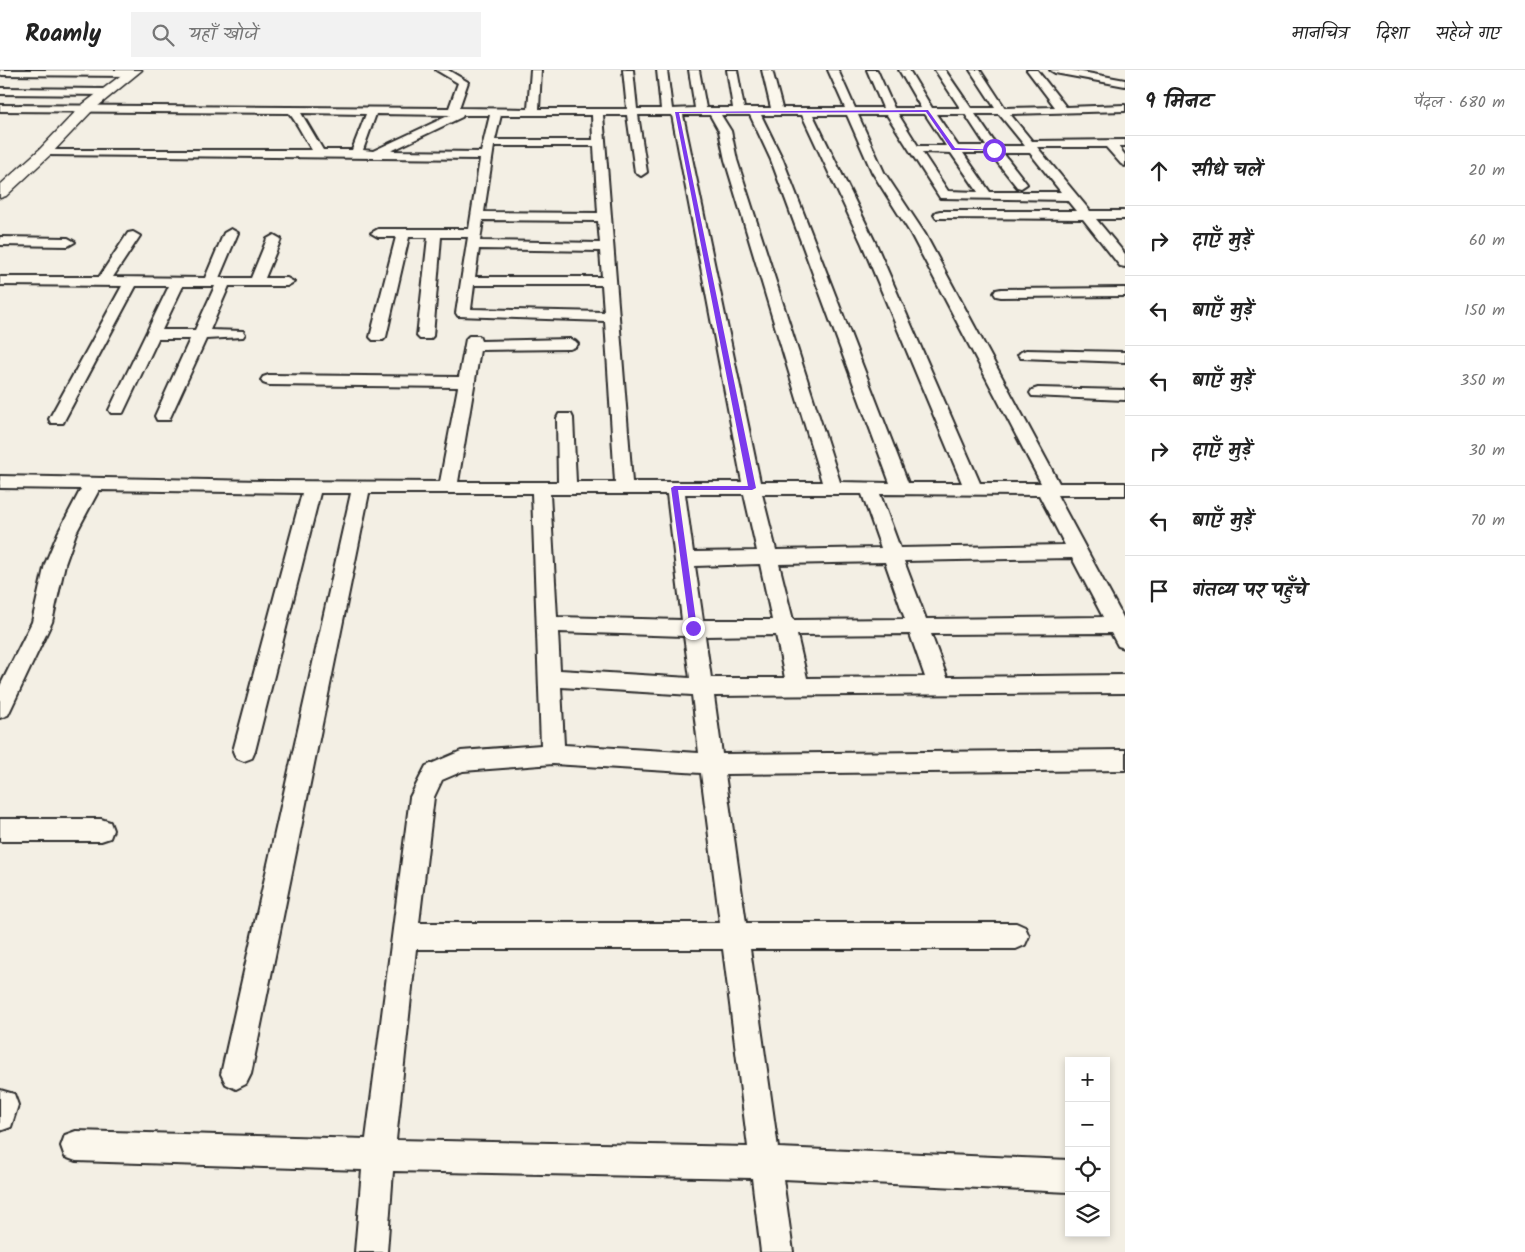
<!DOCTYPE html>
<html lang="hi">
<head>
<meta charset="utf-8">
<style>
  body { margin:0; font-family:Kalam,"Playpen Sans Deva",sans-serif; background:#f2f2f2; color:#222 }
  .controls { position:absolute; right:15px; bottom:15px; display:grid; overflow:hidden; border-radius:0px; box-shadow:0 2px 8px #0003 }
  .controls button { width:45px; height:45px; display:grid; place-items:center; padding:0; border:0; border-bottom:1px solid #e0e0e0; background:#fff; color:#222; font:25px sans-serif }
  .stop { position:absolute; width:15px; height:15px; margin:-11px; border:4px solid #7c3aed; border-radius:50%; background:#fff }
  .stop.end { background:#7c3aed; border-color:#fff; box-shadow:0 1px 5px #0008 }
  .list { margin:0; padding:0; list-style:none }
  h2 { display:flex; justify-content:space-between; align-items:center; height:65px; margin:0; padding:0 20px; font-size:21px }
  h2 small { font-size:16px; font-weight:400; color:#767676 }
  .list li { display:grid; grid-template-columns:32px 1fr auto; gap:15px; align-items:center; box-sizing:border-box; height:70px; padding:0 20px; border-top:1px solid #e0e0e0 }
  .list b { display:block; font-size:19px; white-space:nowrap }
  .list em { font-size:16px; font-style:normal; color:#767676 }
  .icon { flex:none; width:28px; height:28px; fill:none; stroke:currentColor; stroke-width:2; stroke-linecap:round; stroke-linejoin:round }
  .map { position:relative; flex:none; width:1125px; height:1182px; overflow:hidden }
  header { display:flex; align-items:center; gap:30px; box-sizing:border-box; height:70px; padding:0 25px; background:#fff; border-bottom:1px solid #e0e0e0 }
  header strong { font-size:24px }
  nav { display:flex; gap:28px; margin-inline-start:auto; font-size:18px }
  .search { width:350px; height:45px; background:#f2f2f2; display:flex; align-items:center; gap:12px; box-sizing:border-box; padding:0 18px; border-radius:0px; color:#767676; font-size:19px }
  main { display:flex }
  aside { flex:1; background:#fff }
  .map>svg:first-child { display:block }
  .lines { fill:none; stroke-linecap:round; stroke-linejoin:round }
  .street-casing { stroke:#2b2b2b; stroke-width:4 }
  .secondary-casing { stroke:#2b2b2b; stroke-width:3 }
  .street { fill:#fbf7ec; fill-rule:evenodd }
  .secondary { fill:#fbf7ec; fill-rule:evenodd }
  .route { fill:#7c3aed }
</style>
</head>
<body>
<header>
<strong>Roamly</strong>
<div class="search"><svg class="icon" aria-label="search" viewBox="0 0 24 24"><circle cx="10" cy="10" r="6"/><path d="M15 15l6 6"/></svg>यहाँ खोजें</div>
<nav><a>मानचित्र</a><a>दिशा</a><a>सहेजे गए</a></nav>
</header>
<main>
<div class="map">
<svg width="1125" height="1182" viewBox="0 0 1125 1182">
  <rect width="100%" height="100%" fill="#f3efe4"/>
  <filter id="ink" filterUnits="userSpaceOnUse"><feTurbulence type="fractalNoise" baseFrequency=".02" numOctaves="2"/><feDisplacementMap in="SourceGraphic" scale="10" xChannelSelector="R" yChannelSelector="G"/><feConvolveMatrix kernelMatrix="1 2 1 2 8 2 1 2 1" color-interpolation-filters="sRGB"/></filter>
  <g filter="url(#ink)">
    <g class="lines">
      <!-- street casing -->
      <g class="street-casing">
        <g id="street">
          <path d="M0,0H132L137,3L132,6L0,5Z"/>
          <path d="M436,0H448L468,12L459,38L528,39L531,0H541L539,39H627L623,0H633L637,39H661L657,0H667L672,39L695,38L689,0H699L706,38H733L727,0H737L744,38H771L762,0H772L782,38H845L828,0H838L855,38H883L867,0H877L894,38H921L899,0H909L932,38H960L935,0H945L971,38H995L970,0H980L1005,38L1055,37L1027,0H1037L1066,37L1125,35V41L1010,44L1032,71L1125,70V76H1118L1125,85V96L1121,94L1106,77H1037L1090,141H1125V149H1096L1125,184V197L1120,196L1083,149L936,148L934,145L936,142L940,141H1076L1067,130L940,128L887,45H858L884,102L925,164L1059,413H1125V425H1057L1125,551V578L1118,576L1111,563L931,564L947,607L1125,605V623L714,626L722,684L1125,680V700L725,704L746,853H1016L1025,857L1029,866L1025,875L1016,879H750L778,1078L1069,1090V1122L783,1109L793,1182H761L752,1108L393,1101L387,1182H355L362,1100L76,1091L65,1087L61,1076L65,1065L76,1061L366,1069L410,727L426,696L461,681L541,675L532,423H369L251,1004L246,1014L236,1019L226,1014L221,1004L351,423H320L255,681L252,688L244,691L236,688L233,681L302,423L99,420L76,463L65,494L52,552L8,645L0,648V616L32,552L45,494L58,463L81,419L0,418V406L267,411L440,412L458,317L269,315L263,313L261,310L263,307L269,305L459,307L466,269L469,266H479L481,271L570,269L575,271L578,274L575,277L570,279L480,280L458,412H558L557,348L559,344H571L573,348L576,412H615L605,251L458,246L456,243L468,167H441L433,266L430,269H420L417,266L428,167H409L386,267L383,270H373L370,267L396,167H378L371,163L378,159H469L480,89L45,85L39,82L41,80H312C304,68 298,54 289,43L0,41V35L449,38L458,13ZM301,43L366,44L352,80H323ZM376,44L450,45L373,81L363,80ZM898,44H925L946,76H918ZM936,44H965L986,76H958ZM975,44H999L1025,76H997ZM463,45H490L481,82L391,81L462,47ZM501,45H592L593,70H495ZM603,45H627L635,102L641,106L647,102L638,45H672L742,412H632ZM683,45H710L719,61L725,90L822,412H760ZM721,45H750L771,90L890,413L840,412L737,90L731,61ZM761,45H802L862,174L962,413H908L783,90ZM813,45H847L872,102L911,164L1041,413H980L876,174ZM494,76H594L598,143L484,142ZM922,82L951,83L978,122L948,121ZM963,83H990L1017,117L1021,118L1027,114L1003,83H1030L1061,122H990ZM483,150L598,151L600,173L480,171ZM479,179L600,181L602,207H475ZM474,215H602L604,242L471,239ZM550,424H667L682,550L557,547ZM685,424H744L757,481L693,482ZM762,424H862L881,478L776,480ZM880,424L1039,425L1065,475L900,478ZM1072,488L1103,547L926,549L904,491ZM885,492L905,549L793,550L779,494ZM760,494L772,550H703L695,496ZM558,562L684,566L690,608L560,600ZM910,564L925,607L807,608L797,565ZM776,565L785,608H711L705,566ZM561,617L692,625L699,683L564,675ZM553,694L701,703L720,853H419L434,727L442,710L463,701ZM416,879H723L748,1077L396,1070Z"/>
          <path d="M1050,0H1071L1125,10V16L1055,3Z"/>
          <path d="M0,18L107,19L112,22L107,25L0,24Z"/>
          <path d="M231,159L238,163L219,208H251L267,169L274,165L281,169L265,208H287L294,212L287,216H229L210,260L243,261L245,264L243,267L206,269L169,350H157L155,346L190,269H158L123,343H111L109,340L169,216H136L65,349L63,353H51L49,349L122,216L0,215V207H99L128,163L133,162L140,166L113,207L205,208L224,163ZM183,216H215L195,260H162Z"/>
          <path d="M0,167L68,168L75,172L68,176L0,175Z"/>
          <path d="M1125,218V226L1001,227L996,226L994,223L996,220L1001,219Z"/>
          <path d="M1026,280L1125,282V292L1021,288L1018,285L1021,282Z"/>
          <path d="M1038,318L1125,320V330L1032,326L1030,323L1032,320Z"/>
          <path d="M0,749H101L110,752L113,760L110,768L101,771H0Z"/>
          <path d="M0,1020L14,1024L18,1035L11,1057L0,1061Z"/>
        </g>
      </g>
      <!-- secondary casing -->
      <g class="secondary-casing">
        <path id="secondary" d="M128,0H142L92,41L50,85L6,126L0,128V115L40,79L82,35Z"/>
      </g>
      <!-- street -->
      <use href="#street" class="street"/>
      <!-- secondary -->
      <use href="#secondary" class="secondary"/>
    </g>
  </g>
  <!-- route -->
  <path class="route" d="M928,40L955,78L997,80H952L926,42L679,43L756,418L752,420H678L697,558L693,561L690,560L671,418L674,416H748L675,42Z"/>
</svg>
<div class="controls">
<button>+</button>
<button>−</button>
<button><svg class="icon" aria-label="locate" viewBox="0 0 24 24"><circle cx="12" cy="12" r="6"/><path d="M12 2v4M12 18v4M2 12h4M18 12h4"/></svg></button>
<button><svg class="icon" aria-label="layers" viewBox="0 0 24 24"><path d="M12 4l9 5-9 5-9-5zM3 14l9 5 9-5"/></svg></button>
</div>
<div class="stop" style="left:994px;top:80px"></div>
<div class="stop end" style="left:693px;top:558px"></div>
</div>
<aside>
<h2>9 मिनट<small>पैदल · 680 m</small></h2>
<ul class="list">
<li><svg class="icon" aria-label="ahead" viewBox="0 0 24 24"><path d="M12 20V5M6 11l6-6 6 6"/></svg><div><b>सीधे चलें</b></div><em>20 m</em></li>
<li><svg class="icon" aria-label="right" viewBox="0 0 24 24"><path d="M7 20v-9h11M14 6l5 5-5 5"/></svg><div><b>दाएँ मुड़ें</b></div><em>60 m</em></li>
<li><svg class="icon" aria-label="left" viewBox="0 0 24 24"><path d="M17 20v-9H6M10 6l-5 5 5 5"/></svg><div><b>बाएँ मुड़ें</b></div><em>150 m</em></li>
<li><svg class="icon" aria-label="left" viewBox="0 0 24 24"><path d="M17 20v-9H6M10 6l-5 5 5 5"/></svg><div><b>बाएँ मुड़ें</b></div><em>350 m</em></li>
<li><svg class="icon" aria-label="right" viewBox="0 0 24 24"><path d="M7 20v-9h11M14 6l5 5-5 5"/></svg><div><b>दाएँ मुड़ें</b></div><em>30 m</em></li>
<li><svg class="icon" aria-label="left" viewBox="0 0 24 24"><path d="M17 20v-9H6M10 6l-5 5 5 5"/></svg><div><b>बाएँ मुड़ें</b></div><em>70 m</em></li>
<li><svg class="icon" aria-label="arrive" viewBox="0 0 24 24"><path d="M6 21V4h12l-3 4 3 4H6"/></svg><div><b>गंतव्य पर पहुँचे</b></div></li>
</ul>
</aside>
</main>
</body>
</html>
